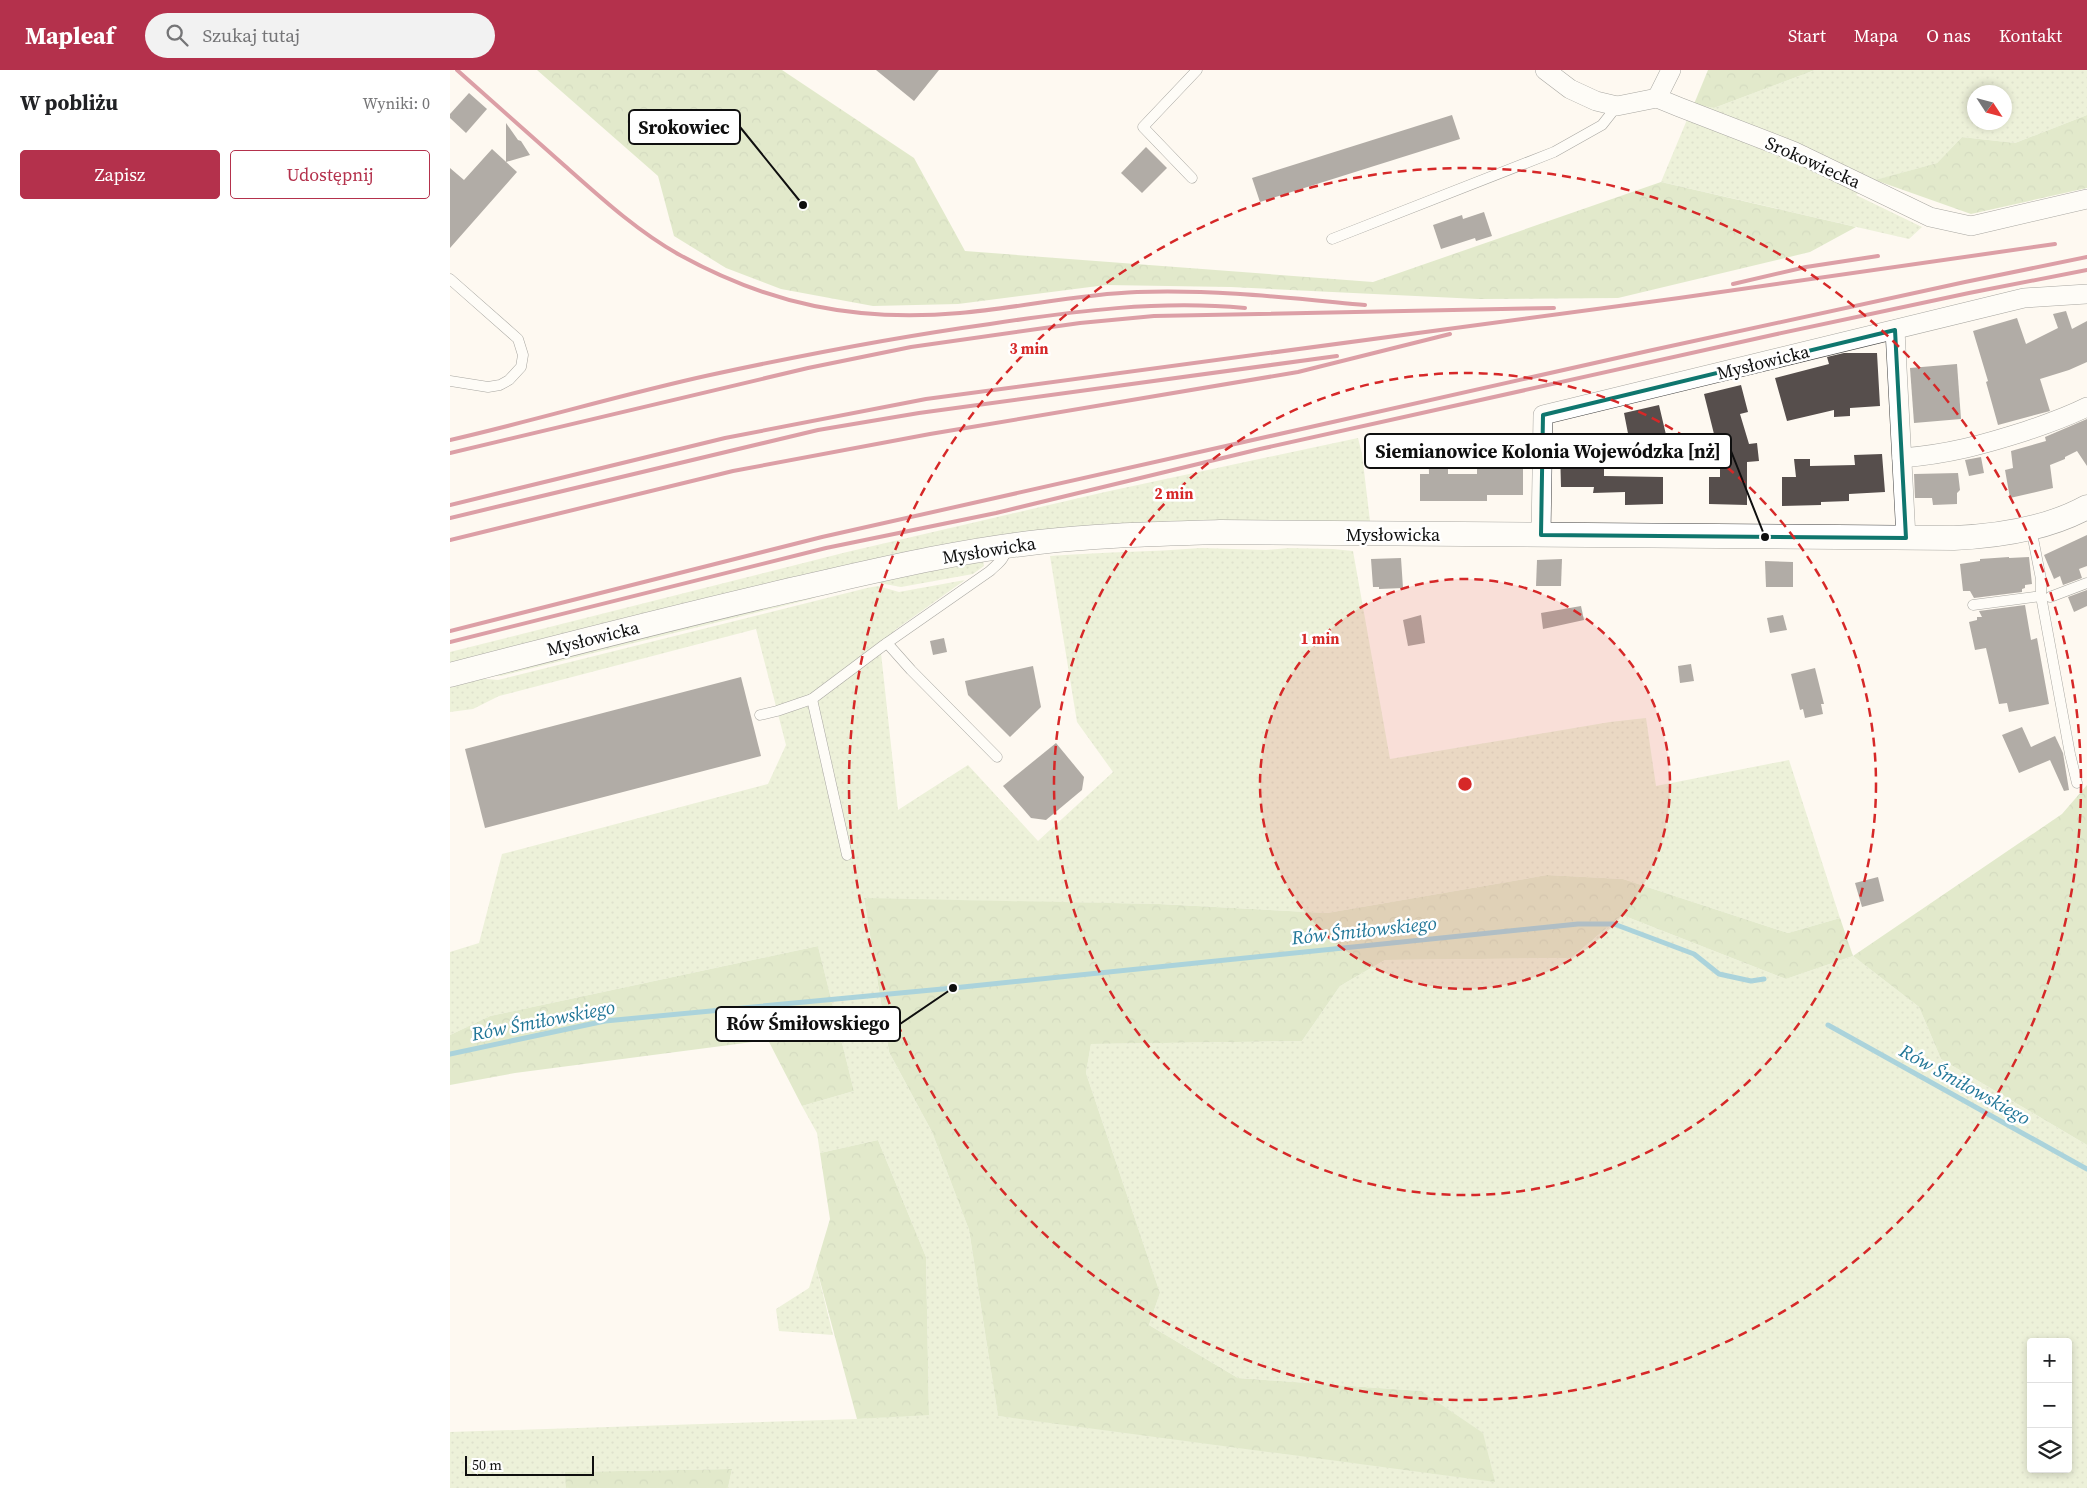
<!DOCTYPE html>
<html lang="pl">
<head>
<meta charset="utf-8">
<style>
  body { margin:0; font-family:"Source Serif 4",serif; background:#f2f2f2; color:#202124 }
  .controls { position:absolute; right:15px; bottom:15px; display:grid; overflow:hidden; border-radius:5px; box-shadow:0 2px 8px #0003 }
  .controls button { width:45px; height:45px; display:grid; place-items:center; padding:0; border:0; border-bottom:1px solid #e0e0e0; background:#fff; color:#202124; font:25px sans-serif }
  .compass { position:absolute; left:1517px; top:15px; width:45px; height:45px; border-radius:50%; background:#fff; box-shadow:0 2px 8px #0003; rotate:126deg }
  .scale { position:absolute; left:15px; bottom:12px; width:129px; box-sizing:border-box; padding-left:5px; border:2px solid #0f0f0f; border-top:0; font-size:14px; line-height:18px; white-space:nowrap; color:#0f0f0f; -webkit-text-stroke:4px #fff; paint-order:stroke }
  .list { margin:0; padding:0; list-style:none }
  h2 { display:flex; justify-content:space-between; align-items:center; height:65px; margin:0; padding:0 20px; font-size:21px }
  h2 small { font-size:16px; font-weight:400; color:#757577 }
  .actions { display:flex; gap:10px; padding:15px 20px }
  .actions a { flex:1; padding:11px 0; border:1px solid #b4314c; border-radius:5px; text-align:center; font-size:18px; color:#b4314c }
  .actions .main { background:#b4314c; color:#fff }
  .icon { flex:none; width:28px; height:28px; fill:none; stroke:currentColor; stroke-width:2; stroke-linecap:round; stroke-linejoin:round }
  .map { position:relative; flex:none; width:1637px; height:1418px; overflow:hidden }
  header { display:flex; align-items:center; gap:30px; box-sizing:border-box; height:70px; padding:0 25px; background:#b4314c; color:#fff }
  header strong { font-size:24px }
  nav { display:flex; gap:28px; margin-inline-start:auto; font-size:18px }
  .search { width:350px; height:45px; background:#f2f2f2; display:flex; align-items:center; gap:12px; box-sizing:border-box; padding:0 18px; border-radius:28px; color:#757577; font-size:19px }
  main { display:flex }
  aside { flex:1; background:#fff }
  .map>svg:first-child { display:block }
  .grass { fill:url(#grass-dots); fill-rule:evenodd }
  .forest { fill:url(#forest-crowns) }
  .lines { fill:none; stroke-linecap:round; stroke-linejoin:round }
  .stream { stroke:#47a5c2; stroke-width:5 }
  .building { fill:#564e4c }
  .service-casing { stroke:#424242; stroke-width:11 }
  .minor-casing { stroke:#424242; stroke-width:20 }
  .tertiary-casing { stroke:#424242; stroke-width:25 }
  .service { stroke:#fff; stroke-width:10 }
  .minor { stroke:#fff; stroke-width:19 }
  .tertiary { stroke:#fff; stroke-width:24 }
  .rail { stroke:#b4314c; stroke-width:4 }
  .marked { fill:none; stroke:#0f766e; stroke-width:4; stroke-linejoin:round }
  .ring { fill:none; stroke:#d62828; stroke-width:2.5; stroke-dasharray:9 6 }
  .labels { text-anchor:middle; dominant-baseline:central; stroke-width:5; stroke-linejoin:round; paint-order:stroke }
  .street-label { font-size:18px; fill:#0f0f0f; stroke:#fff }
  .water-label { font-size:19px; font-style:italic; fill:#217697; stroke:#fff }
  .centre { fill:#d62828; stroke:#fff; stroke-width:2.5 }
  .ring-label { font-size:15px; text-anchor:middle; font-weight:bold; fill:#d62828; stroke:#fff; stroke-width:5; stroke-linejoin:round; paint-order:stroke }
  .leader { fill:none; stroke:#0f0f0f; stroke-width:2 }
  .callout-dot { fill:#0f0f0f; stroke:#fff; stroke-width:2 }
  .callout { fill:#fff; stroke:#0f0f0f; stroke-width:2 }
  .callout-label { font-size:19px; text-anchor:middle; font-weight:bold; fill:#0f0f0f }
</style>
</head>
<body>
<header>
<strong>Mapleaf</strong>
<div class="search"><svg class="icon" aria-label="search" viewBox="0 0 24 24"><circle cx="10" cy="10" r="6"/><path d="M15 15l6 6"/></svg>Szukaj tutaj</div>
<nav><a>Start</a><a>Mapa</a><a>O nas</a><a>Kontakt</a></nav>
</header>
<main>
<aside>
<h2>W pobliżu<small>Wyniki: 0</small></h2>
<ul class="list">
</ul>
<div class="actions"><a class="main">Zapisz</a><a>Udostępnij</a></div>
</aside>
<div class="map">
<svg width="1637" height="1418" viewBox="0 0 1637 1418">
  <defs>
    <pattern id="grass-dots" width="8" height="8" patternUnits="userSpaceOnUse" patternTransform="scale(1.25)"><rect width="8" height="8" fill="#d9e6bd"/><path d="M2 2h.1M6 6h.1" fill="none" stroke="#b9c4a1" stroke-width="1.8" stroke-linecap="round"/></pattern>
    <pattern id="forest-crowns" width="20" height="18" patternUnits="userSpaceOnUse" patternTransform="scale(1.25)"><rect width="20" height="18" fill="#c0d69e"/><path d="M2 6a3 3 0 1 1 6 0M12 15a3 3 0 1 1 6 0" fill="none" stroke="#a4b687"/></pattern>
  </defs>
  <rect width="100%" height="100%" fill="#fef9f1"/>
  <!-- grass -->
  <g class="grass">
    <path d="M1365,0H1637V45L1565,73L1512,67L1487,93L1426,110L1406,125L1472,157L1459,169L1211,112L1244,33L1264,38ZM1524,22H1554V52H1524Z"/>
    <path d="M908,368L912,384L920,451L904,454L678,456L0,596V582L397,482L655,422Z"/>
    <path d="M751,478L816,480L839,478L883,479L903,481L940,689L1160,652L1196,648L1206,716L1339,690L1390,848L1338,863L1173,809L1097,805L877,843L709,834L414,829L439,982L482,1062L519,1160L548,1346L694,1364L971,1321L788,1308L699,1255L710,1223L636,1003L641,974L852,971L890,916L935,890L1121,888L1172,845L1336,909L1403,886L1469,937L1491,989L1637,1075V1418H278L282,1399L116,1402V1418H0V1362L407,1349L479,1344L476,1187L428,1070L370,1083L367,1063L352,1036L404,1021L368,876L40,946L0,965V882L29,873L52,784L318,714L336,675L306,559L49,626L23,639L0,642V615L26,608L48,610L417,518L428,516L449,522L515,510L445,560L431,583L448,740L518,695L588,771L663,702L627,652L600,486C650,482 701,482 751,478ZM1581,1272H1618V1399H1581Z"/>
    <path d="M528,489L533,490L534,496L523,504L451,517L424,512L378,522L361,529L51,606L37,605C199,561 363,520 528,489Z"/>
    <path d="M366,1196L383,1265L329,1261L326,1239L359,1218Z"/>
  </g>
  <!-- forest -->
  <g class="forest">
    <path d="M87,0H332L464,88L515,181L923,212L1211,112L1406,157L1360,182L1168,228L1028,229L781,217L656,215L508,234L423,236L331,219L276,198L224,166L208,106Z"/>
    <path d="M1258,0H1365L1264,38L1244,34Z"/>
    <path d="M1637,45V118L1521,144L1425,110L1487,93L1512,67L1565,73Z"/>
    <path d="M1637,715V1075L1491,989L1469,937L1403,886L1336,909L1172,845L1121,888L935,890L890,916L852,971L641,974L636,1003L710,1223L699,1255L788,1308L971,1321L1033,1363L1045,1412L548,1346L519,1160L482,1062L439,982L414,828L709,834L877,843L1097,805L1173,809L1338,863L1390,848L1403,886L1612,744Z"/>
    <path d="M368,876L404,1021L352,1036L318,970L65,1003L0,1015V965L40,946Z"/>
    <path d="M428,1070L476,1187L479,1345L407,1349L366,1196L380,1149L370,1083Z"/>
    <path d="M282,1399L278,1418H116L115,1402Z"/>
  </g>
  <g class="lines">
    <!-- stream -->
    <g class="stream">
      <path d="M1378,955L1637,1099"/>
      <path d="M0,984L155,951L503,918L1128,854H1164L1244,884L1269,904L1301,911L1314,909"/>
    </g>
  </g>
  <!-- building -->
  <g class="building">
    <path d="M426,0H489L464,31Z"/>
    <path d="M19,23L37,39L16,63L0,48V44Z"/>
    <path d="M1002,45L1010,69L810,132L802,108Z"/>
    <path d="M56,53L68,70L71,71L80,85L56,92Z"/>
    <path d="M696,77L717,98L692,123L671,103Z"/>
    <path d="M42,79L67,102L0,178V98L14,110Z"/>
    <path d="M1034,142L1042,166L1026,171L1025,168L991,179L983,155L1012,145L1013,149Z"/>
    <path d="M1616,241L1622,259L1637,251V292L1619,300L1590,309L1600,341L1548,355L1536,312L1538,311L1523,261L1567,248L1576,274L1608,258L1603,244Z"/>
    <path d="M1394,283H1427L1430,336L1400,338V346L1384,347V340L1337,351L1325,308L1379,294L1377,287Z"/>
    <path d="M1507,294L1511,349L1464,353L1460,298Z"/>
    <path d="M1291,315L1298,342L1290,344L1299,374L1307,373L1309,391L1297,392V435L1259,434V407H1270V379L1257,381L1254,366L1264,364L1254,324Z"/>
    <path d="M1209,335L1217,369L1227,367L1229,384L1183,389L1174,343Z"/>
    <path d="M1637,349V396L1627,381L1615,387V389L1600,395L1603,418L1560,428L1555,400L1563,398L1561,381L1596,371L1595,367Z"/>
    <path d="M989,365L993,373H995V378H998V404H1027V383L1073,381V425H1037V431H970V404H979L978,367Z"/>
    <path d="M1138,379V392H1154V406L1213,407V434L1175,435V422L1143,423L1144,417H1111L1110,380Z"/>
    <path d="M1432,384L1435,422L1399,424V431L1371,432V435L1332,436V407H1346L1344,389H1360V396L1405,395L1404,385Z"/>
    <path d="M1531,387L1534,403L1519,406L1515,390Z"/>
    <path d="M1508,403L1510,420L1507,423V434L1483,435L1482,428H1465L1464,404Z"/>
    <path d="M1637,465V496L1629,499L1632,508L1613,515L1610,506L1604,509L1594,485Z"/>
    <path d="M1559,487V488L1579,487L1582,514L1575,515V518L1572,519V522L1524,528L1520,521H1513L1510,494L1530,491V489Z"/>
    <path d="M951,488L953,518L929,519V517H923L921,489Z"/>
    <path d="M1112,489L1111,516H1086L1087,490Z"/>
    <path d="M1315,491L1343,492V517H1316Z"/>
    <path d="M1637,520V536L1624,542L1618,527Z"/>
    <path d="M1575,535L1581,570L1587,568L1599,634L1559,642L1557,633L1549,634L1536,578L1525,580L1519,552L1527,550V547H1532L1529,541Z"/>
    <path d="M1131,536L1134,550L1093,559L1091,543Z"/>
    <path d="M971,545L975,573L958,576L953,550Z"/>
    <path d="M1333,545L1337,560L1320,563L1317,548Z"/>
    <path d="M494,568L497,582L483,585L480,571Z"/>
    <path d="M1241,594L1244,611L1230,613L1228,596Z"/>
    <path d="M583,596L591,637L560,667L518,625L515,611Z"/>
    <path d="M1365,598L1374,634H1371L1373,644L1355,648L1353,639L1350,640L1341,604Z"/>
    <path d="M291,607L311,686L35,758L15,679Z"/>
    <path d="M1572,657L1581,677L1605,666L1613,683L1619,720L1614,721L1600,690L1569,703L1552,665Z"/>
    <path d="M606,673L634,707L632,720L596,750L581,748L553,716Z"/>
    <path d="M1428,807L1434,831L1412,837L1405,813Z"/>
  </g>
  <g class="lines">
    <!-- service casing -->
    <g class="service-casing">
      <g id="service">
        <path d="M742,108L693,57L747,0"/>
        <path d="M882,169L1104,82L1152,55L1167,36"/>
        <path d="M0,209L68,269L73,285L71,297L59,310L50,315L38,317L0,311"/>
        <path d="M1581,458L1591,509V526L1620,684L1627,713"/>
        <path d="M1600,527L1637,513"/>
        <path d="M1523,535L1591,526"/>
        <path d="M437,573L461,600L547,687"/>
        <path d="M362,629L397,785"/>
        <path d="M310,645L327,641L362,629L434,575L540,501C548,493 555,490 556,477"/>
      </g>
    </g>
    <!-- minor casing -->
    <g class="minor-casing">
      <g id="minor">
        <path d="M1095,0L1120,19L1146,31L1167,36L1207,28L1229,37L1343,81L1480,147L1521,156L1637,129"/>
        <path d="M1207,28L1221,0"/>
        <path d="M1445,260L1456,468"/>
        <path d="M1452,388C1499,384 1532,375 1576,361C1597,354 1617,347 1637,337"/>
        <path d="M1091,465L1093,345L1574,228L1637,224"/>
      </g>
    </g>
    <!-- tertiary casing -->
    <g class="tertiary-casing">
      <path id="tertiary" d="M0,605C115,575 229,546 345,519C425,501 506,481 589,472C649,465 709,464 770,462L1504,468C1550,466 1597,459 1637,437"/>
    </g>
    <!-- service -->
    <use href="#service" class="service"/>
    <!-- minor -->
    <use href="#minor" class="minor"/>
    <!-- tertiary -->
    <use href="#tertiary" class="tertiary"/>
    <!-- rail -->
    <g class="rail">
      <path d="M7,0C43,32 79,64 115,96C150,127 187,161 228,184C320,235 406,252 510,243C569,238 628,224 687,222C763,219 840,228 915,235"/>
      <path d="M1283,214L1356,197L1428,186"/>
      <path d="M0,370C87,350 173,324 260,305C353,285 446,267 540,254C625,241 708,230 795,238"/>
      <path d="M0,383L358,298L461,277L630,253L704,246L1104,238"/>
      <path d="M0,435L275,368L476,329L1229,228L1605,174"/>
      <path d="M0,448L368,360L469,343L887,286"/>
      <path d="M0,470L283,401L480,364L848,302L1000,264"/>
      <path d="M0,561L372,467L1198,281L1515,212L1637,187"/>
      <path d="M0,572L376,478L546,443L810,379L1327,264L1519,223L1637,200"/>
    </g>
  </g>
  <!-- marked area -->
  <path d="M0 0H1637V1418H0ZM1445,260L1456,468L1091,465L1093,345Z" fill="#fef9f1" fill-opacity=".55" fill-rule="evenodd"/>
  <path class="marked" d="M1445,260L1456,468L1091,465L1093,345Z"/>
  <!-- distance rings -->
  <circle cx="1015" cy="714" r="205" fill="#d62828" fill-opacity=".12"/>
  <g class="ring">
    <circle cx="1015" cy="714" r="205"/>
    <circle cx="1015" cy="714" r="411"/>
    <circle cx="1015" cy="714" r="616"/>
  </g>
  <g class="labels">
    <!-- street labels -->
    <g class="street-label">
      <text transform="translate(1363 92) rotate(24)">Srokowiecka</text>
      <text transform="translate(1313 292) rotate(-14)">Mysłowicka</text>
      <text x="943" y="464">Mysłowicka</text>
      <text transform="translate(539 480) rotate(-9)">Mysłowicka</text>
      <text transform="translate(143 568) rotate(-14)">Mysłowicka</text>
    </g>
    <!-- water labels -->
    <g class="water-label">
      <text transform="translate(914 860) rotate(-6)">Rów Śmiłowskiego</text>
      <text transform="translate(93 950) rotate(-11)">Rów Śmiłowskiego</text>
      <text transform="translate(1515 1014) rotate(29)">Rów Śmiłowskiego</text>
    </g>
  </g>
  <circle cx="1015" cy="714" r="8" class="centre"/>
  <g class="ring-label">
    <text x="579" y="284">3 min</text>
    <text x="724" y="429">2 min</text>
    <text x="870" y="574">1 min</text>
  </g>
  <!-- callouts -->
  <path class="leader" d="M353 135L290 57M1315 467L1281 381M503 918L450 954"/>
  <g class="callout-dot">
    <circle cx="353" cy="135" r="5"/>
    <circle cx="1315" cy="467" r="5"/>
    <circle cx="503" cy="918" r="5"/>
  </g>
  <g class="callout">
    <rect x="179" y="40" width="111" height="34" rx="5"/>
    <rect x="915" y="364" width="366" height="34" rx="5"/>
    <rect x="266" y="937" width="184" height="34" rx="5"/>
  </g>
  <g class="callout-label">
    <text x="234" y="64">Srokowiec</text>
    <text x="1098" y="388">Siemianowice Kolonia Wojewódzka [nż]</text>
    <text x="358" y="960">Rów Śmiłowskiego</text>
  </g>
</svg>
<div class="controls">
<button>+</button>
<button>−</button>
<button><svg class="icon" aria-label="layers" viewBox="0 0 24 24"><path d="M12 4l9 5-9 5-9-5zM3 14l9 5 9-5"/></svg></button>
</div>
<svg class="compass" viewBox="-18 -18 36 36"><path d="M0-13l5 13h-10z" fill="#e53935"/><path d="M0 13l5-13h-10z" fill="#757577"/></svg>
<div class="scale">50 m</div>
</div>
</main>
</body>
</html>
